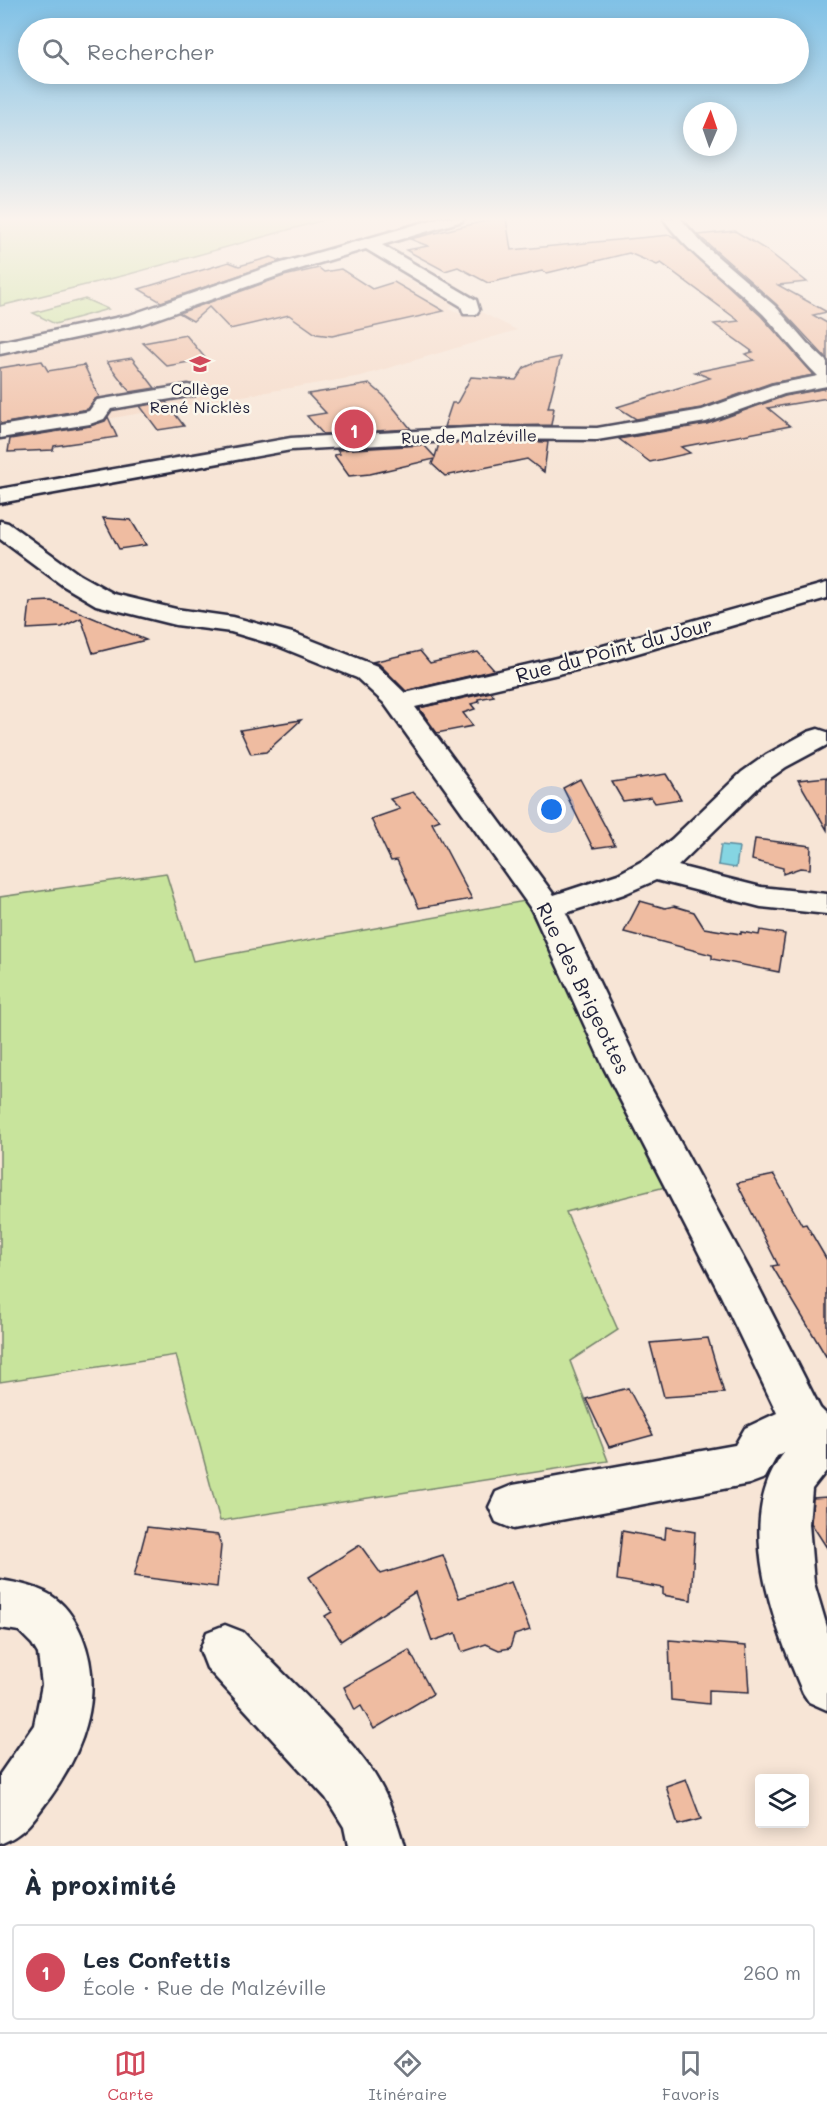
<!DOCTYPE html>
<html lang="fr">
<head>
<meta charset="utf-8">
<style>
  body { margin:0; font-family:Mali,sans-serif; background:#f6f6f7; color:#1f2937 }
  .controls { position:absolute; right:18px; bottom:18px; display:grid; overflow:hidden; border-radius:6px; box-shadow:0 3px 15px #0003 }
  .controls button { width:54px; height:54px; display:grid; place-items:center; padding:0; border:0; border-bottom:2px solid #e0e1e3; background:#fff; color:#1f2937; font:30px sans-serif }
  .compass { position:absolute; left:683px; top:102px; width:54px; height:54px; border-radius:50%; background:#fff; box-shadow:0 3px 15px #0003; rotate:2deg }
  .you { position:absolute; left:552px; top:810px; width:21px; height:21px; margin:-15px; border:4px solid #fff; border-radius:50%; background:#1a73e8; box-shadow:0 0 0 9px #1a73e833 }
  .badge { display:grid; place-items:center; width:39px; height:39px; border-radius:50%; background:#d1495b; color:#fff; font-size:20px; font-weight:700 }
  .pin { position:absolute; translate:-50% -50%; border:3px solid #fff; box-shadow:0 2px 6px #0006 }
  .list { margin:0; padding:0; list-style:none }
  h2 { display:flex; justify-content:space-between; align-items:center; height:78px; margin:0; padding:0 24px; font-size:26px }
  h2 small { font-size:20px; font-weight:400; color:#747a83 }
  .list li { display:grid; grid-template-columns:39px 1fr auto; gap:18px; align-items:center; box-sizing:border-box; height:96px; margin:0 12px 12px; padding:0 12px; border:2px solid #e0e1e3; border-radius:6px }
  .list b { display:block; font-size:22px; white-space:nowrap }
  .list p { margin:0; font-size:20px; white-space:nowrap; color:#747a83 }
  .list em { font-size:20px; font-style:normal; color:#747a83 }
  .icon { flex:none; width:33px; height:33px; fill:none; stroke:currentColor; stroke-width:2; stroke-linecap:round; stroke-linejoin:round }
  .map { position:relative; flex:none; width:827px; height:1846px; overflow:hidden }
  .search { position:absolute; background:#fff; box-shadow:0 3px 15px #0003; left:18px; right:18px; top:18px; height:66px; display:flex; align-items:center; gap:15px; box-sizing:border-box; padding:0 21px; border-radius:33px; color:#747a83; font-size:22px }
  .sheet { height:186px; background:#fff }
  nav { display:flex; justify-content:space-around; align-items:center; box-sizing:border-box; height:84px; border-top:2px solid #e0e1e3; background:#fff; font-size:16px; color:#747a83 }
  nav a { display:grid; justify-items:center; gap:3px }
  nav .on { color:#d1495b }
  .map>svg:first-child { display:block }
  .built { fill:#f5d9c6 }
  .green { fill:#c8e49c; stroke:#75836c; stroke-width:1.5 }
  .water { fill:#85d5e2; stroke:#5d8d9f; stroke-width:1.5 }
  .building { fill:#efbca1; stroke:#22223b; stroke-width:1.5 }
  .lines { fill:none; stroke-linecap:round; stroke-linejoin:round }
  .minor-casing { stroke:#22223b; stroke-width:5 }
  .minor { fill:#fbf7ec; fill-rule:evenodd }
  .labels { text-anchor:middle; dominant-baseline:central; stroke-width:5; stroke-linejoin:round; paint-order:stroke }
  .far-poi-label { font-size:16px; fill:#22223b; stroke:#fbf7ec }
  .far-street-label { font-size:16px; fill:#22223b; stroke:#fbf7ec }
  .street-label { font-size:20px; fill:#22223b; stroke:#fbf7ec }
</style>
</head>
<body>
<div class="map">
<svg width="827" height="1846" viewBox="0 0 827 1846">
  <rect width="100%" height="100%" fill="#f7e5d6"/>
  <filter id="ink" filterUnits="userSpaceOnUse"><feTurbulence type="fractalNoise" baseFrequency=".0167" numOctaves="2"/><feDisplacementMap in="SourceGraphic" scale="12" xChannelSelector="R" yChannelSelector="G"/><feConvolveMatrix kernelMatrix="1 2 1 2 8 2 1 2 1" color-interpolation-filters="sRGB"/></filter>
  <g filter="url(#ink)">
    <!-- built -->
    <path class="built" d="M407,278L437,298L447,296L457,302L449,308L464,316L481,312L517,330L361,376L0,437V353L40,349L39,346L137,324L247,285L284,315Z"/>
    <!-- green -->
    <g class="green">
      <path d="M0,218H331L126,275L0,306Z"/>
      <path d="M85,299L108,309L55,324L33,313Z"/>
      <path d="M166,873L193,961L525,901L669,1186L566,1212L618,1330L570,1361L608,1461L220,1521L176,1355L0,1382V897Z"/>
    </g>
    <!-- water -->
    <path class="water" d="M721,845L739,847L736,868L718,865Z"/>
    <!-- building -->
    <g class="building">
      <path d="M498,218H506L511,250L670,235L676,238L761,316L814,375L771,383L701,408L636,419L617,407L710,378L695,372L754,360L745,354L753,352L714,324L739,321L661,263L657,265L629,253L547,273L542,271L488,283L458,267L445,271L406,250L428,246L410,239Z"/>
      <path d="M735,231L768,251L807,282L778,285L827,312L813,315L827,323V359L776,304L698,235Z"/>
      <path d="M271,257L281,261L161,302L139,289L229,262L239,266Z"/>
      <path d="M319,268L324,272L341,269L372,289L394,282L444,311L332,336L316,334L289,315L230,329L209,307L193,321L179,313L284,276Z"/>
      <path d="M186,335L206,359L167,366L143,343Z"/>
      <path d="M561,357L548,408H554L551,425L444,427L452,403H457L471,377L516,380L524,368L537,362Z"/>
      <path d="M132,358L155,388L130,392L107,362Z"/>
      <path d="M42,361L48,371L84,365L99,397L95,399L88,409L0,424V368Z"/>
      <path d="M370,384L384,396L411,429L323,434L307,416L326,413L308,394Z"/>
      <path d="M827,388V398L768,408L790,426L681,447L690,453L650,462L619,439L707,424L785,396Z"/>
      <path d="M166,402L184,426L158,430L140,406Z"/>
      <path d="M108,417L117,437L54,446L53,450L8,452L10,439L90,426L105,421Z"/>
      <path d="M486,441L548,442L544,472L527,459L445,476L432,464L434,459L370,474L349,476L334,455L340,454L337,450L424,445L435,457L439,444Z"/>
      <path d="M103,518L131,520L146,545L119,549Z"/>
      <path d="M51,601L79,612L146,640L93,653L81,618L62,627L27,629L30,602Z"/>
      <path d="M420,651L430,663L478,652L494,670L406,691L379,664L372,662Z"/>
      <path d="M491,692L494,696L478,699L479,702L471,704L475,709L463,713L473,726L437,733L419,708Z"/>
      <path d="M301,720L266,752L251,754L240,730Z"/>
      <path d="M666,774L681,799L655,803L651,797L623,801L612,782Z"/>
      <path d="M827,777V830L798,780Z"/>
      <path d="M580,779L615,845L593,848L563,788Z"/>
      <path d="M413,792L440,820L432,823L472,899L419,908L397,860L391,861L371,819L400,809L390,799Z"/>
      <path d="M755,839L811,846L810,869L800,868L783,874V868L752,860Z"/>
      <path d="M640,901L665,908L674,906L694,912L704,928L741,934V932L759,935L760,930L785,934L779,972L712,959V955L624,932Z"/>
      <path d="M774,1175L802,1225L806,1224L827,1260V1358L772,1266L778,1265L737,1183Z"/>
      <path d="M708,1338L724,1393L664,1397L650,1343Z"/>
      <path d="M628,1388L653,1435L609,1447L586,1399Z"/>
      <path d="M827,1497V1548L811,1523L813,1498Z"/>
      <path d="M147,1527L218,1535L221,1546L217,1587L134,1576Z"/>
      <path d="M666,1527L695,1532L691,1600L663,1595V1588L617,1580L622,1531L665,1539Z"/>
      <path d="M360,1545L381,1574L443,1555L459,1598L511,1582L530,1630L514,1635L510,1648L499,1650L486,1644L462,1652L456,1633L432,1641L415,1592L341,1641L325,1616L332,1612L309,1577Z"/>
      <path d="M669,1640L746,1646L749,1692L709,1690V1704L671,1700Z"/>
      <path d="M409,1650L433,1694L374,1729L361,1706L355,1710L344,1687Z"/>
      <path d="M686,1779L701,1819L678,1825L666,1786Z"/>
    </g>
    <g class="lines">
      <!-- minor casing -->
      <g class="minor-casing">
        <g id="minor">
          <path d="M439,218H464L462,221L382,245L476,300L479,310L476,314H464L461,306L366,249L283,274L142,324L0,354V342L130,315L271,266Z"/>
          <path d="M663,218H680L703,244L775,306L807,343L827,362V386L784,394L706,422L597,440L486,439L291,450L0,503V489L291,438L486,427L597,428L702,410L772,385L818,376C798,356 782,334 763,314C730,281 690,257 663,218Z"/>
          <path d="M188,385L195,387L198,391L195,395L111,409L104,419L90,424L0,438V426L85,412L89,411L97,400Z"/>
          <path d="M0,521L8,523L80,575L114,594L176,609L233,617L296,634L377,666L405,693L578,653L827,583V598L593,666L415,707L554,895L618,874L648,858L672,839L742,772L766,755L808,732L818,729L827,732V745L786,767L762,784L678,866L761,887L827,894V914L761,907L656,880L624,894L566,913L640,1068L756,1282L820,1408L827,1415V1470L812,1489L809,1524L814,1583L827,1627V1710L809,1702L803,1693C774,1624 732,1520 784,1453L777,1456L765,1478L749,1484L513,1529L496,1522L489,1507L496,1492L513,1485L735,1445L745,1428L777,1413L721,1296L604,1068L532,910L384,703L357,678L278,646L231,632L176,625L96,605L62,585L0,539Z"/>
          <path d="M0,1580C18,1583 41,1587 56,1599C69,1609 76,1622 82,1636C105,1693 84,1751 49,1799C33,1820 25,1834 0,1844V1774L34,1725L42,1685L38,1654L32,1644L19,1631L0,1628Z"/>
          <path d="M225,1625L243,1632C284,1676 341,1725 374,1774C388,1796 397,1821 404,1846H348L344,1827L326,1798L207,1668L200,1650L207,1632Z"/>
        </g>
      </g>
      <!-- minor -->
      <use href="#minor" class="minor"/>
    </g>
  </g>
  <!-- sky -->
  <linearGradient id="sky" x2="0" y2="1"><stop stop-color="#80c1e6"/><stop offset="0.46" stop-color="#fbf3ed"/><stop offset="1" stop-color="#fbf3ed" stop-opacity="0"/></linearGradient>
  <rect width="827" height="476" fill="url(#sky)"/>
  <!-- icons -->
  <defs>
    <g id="school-bare" transform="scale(1.62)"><path d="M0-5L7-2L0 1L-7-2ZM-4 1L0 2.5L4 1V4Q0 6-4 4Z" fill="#d1495b" stroke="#fbf7ec" stroke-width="2.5" paint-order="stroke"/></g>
  </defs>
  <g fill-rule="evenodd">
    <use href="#school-bare" x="200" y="364"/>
  </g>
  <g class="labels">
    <!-- far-poi labels -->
    <g class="far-poi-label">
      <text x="200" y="388">Collège<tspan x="200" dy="18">René Nicklès</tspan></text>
    </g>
    <!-- far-street labels -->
    <g class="far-street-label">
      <text transform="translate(469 436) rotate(-1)">Rue de Malzéville</text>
    </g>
    <!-- street labels -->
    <g class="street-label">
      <text transform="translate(614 649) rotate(-15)">Rue du Point du Jour</text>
      <text transform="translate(584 988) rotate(64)">Rue des Brigeottes</text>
    </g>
  </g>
</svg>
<div class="controls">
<button><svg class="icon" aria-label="layers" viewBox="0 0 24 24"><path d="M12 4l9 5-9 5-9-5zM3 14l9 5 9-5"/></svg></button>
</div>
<svg class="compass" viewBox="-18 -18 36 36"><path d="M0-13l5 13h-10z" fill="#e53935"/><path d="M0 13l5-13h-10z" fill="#747a83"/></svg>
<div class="you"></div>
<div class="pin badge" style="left:354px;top:429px">1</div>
<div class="search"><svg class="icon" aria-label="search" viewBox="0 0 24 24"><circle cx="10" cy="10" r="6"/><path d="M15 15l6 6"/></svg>Rechercher</div>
</div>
<section class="sheet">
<h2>À proximité<small></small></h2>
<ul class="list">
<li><span class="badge">1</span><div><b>Les Confettis</b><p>École · Rue de Malzéville</p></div><em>260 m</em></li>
</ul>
</section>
<nav>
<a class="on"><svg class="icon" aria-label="map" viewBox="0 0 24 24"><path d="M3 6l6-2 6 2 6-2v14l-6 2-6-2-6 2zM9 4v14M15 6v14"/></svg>Carte</a>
<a><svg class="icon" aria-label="directions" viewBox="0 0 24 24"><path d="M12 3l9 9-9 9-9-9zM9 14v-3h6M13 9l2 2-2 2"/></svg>Itinéraire</a>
<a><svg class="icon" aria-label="saved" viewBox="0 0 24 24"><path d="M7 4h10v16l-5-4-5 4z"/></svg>Favoris</a>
</nav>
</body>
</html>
